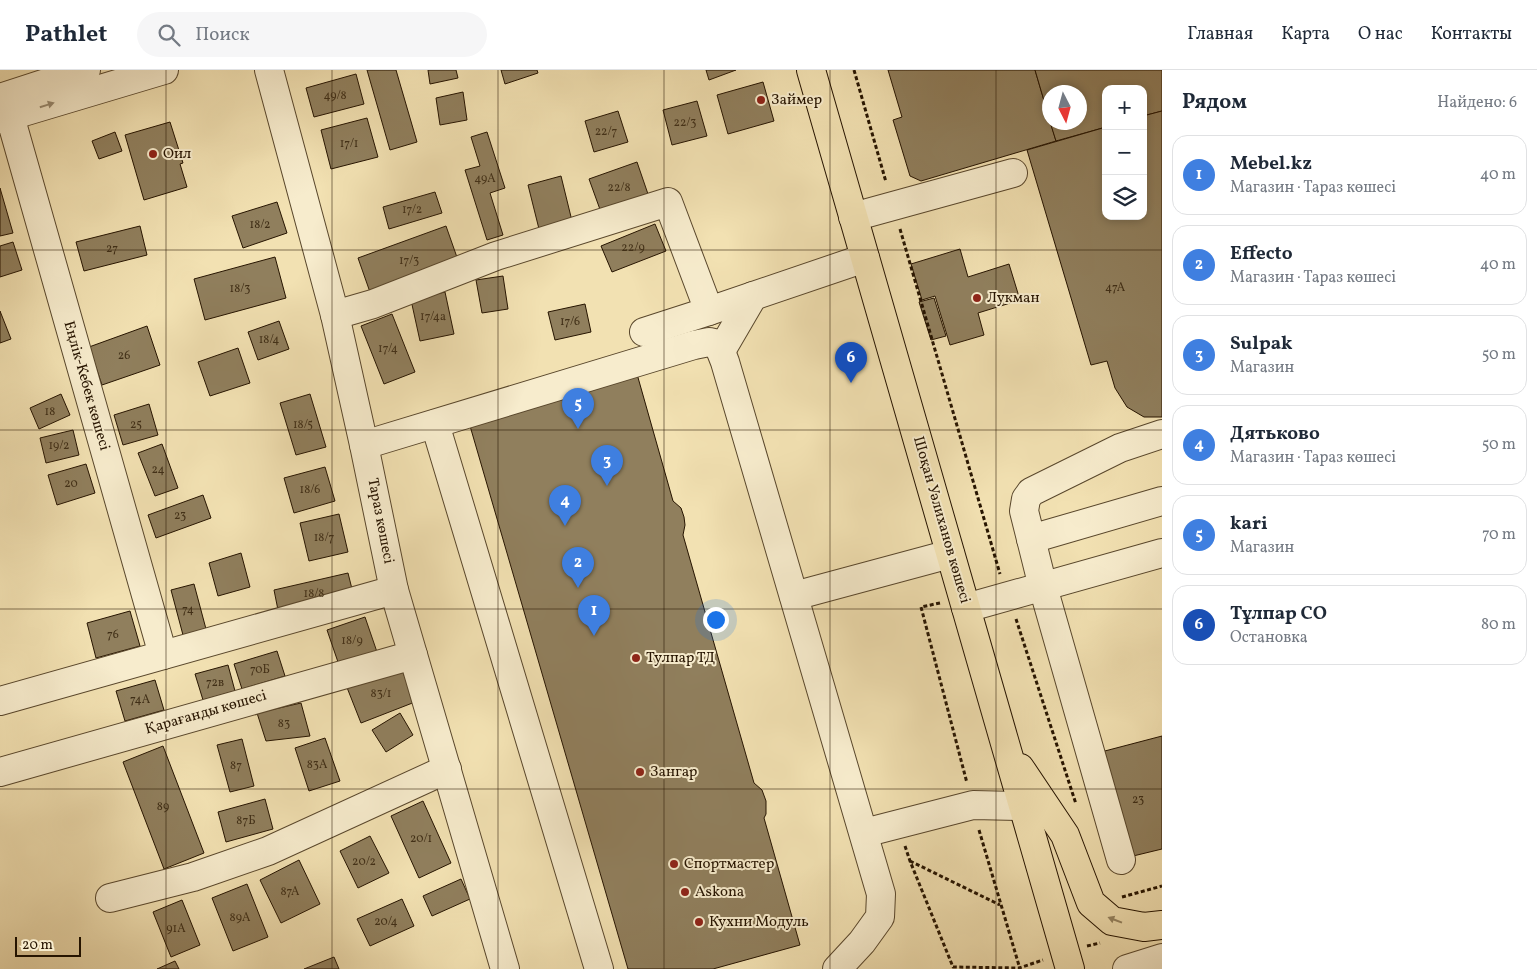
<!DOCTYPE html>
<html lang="ru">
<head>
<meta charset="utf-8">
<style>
  body { margin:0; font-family:Vollkorn,serif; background:#f6f6f7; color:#1f2937 }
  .controls { position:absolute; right:15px; top:15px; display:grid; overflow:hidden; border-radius:10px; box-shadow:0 2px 8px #0003 }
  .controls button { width:45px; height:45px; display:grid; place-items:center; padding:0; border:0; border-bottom:1px solid #e0e1e3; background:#fff; color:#1f2937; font:25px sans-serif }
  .compass { position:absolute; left:1042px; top:15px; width:45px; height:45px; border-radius:50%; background:#fff; box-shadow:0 2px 8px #0003; rotate:174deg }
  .scale { position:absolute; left:15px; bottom:12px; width:66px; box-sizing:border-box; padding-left:5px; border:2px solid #261400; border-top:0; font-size:14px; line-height:18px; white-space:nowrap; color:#261400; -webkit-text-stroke:4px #f7eccd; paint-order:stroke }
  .you { position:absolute; left:715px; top:549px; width:18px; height:18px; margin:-12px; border:4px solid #fff; border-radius:50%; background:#1a73e8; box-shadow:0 0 0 8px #1a73e833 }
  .badge { display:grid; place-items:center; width:32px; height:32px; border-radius:50%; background:#8f2418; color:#fff; font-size:16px; font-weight:700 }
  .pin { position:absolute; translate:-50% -41px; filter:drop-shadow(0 1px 2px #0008) }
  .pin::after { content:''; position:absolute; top:26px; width:18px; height:15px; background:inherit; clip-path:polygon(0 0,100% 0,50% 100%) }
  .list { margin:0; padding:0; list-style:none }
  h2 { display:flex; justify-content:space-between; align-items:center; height:65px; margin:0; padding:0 20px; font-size:21px }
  h2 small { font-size:16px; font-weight:400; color:#747a83 }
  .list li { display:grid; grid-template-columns:32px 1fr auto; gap:15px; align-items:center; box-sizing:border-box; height:80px; margin:0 10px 10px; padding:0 10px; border:1px solid #e0e1e3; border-radius:15px }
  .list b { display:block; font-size:19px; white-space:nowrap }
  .list p { margin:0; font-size:16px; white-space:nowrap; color:#747a83 }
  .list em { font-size:16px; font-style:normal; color:#747a83 }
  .icon { flex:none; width:28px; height:28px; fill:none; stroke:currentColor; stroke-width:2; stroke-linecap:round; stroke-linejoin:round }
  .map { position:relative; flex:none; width:1162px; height:899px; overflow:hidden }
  header { display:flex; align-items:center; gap:30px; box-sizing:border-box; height:70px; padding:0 25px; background:#fff; border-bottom:1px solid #e0e1e3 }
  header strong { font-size:24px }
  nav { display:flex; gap:28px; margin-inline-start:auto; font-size:18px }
  .search { width:350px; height:45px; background:#f6f6f7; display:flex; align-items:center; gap:12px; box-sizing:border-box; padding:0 18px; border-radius:28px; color:#747a83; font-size:19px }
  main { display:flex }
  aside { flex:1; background:#fff }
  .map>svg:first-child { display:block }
  .building { fill:#907f5d; stroke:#261400 }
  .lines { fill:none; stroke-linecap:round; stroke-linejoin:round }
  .minor-casing { stroke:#59472c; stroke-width:30 }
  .major-casing { stroke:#261400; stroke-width:30 }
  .path { stroke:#261400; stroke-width:3; stroke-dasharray:4 2.5; stroke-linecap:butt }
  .minor { stroke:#f7eccd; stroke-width:28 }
  .major { stroke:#f2e1b2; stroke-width:28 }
  .oneway { fill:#998b71 }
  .oneway2 { fill:#968562 }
  .grid { fill:none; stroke:#261400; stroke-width:1; stroke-opacity:0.55 }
  .poi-dot { fill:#8f2418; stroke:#f7eccd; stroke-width:2 }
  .labels { text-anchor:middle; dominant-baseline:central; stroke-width:4; stroke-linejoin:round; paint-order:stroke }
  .number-label { font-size:12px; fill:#402f17 }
  .poi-label { font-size:15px; fill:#261400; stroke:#f7eccd; text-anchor:start }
  .street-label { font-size:15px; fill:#261400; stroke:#f7eccd }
</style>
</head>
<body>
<header>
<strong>Pathlet</strong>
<div class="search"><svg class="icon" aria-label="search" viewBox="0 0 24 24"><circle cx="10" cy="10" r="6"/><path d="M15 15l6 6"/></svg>Поиск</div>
<nav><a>Главная</a><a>Карта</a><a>О нас</a><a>Контакты</a></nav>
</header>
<main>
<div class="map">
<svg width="1162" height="899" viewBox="0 0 1162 899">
  <rect width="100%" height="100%" fill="#f2e1b2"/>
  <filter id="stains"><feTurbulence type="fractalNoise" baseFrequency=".004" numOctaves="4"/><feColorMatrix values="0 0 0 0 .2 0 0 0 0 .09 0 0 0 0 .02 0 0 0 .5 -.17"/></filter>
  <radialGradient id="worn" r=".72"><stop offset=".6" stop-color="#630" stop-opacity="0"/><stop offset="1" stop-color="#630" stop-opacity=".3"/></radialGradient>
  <!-- building -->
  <g class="building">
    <path d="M367,0H396L417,72L390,80Z"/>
    <path d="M428,0H456L458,8L430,14Z"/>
    <path d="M501,0H537L538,3L505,14Z"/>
    <path d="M706,0H736L709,10Z"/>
    <path d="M888,0H1035L1056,71L921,111L910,106L893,50L902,47Z"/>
    <path d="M1035,0H1162V41L1143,46V19H1106V57L1056,71L1050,52H1080V22H1050V51Z"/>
    <path d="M356,4L364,34L314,47L306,18Z"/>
    <path d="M763,12L774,51L728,64L717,25Z"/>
    <path d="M463,22L467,50L440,55L436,28Z"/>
    <path d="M697,31L707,66L672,75L663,40Z"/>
    <path d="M618,41L628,72L594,82L585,51Z"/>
    <path d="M1162,41V347H1144L1127,337L1115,318L1107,291L1091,295L1027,80L1106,57V146H1143V46Z"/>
    <path d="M367,48L378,87L331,99L321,60Z"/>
    <path d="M170,52L183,93L180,94L187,117L144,130L125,65Z"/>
    <path d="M115,62L122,81L99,89L92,71Z"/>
    <path d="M487,62L505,118L490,123L503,165L487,170L465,100L480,96L471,67Z"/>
    <path d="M637,92L649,127L602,145L589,109Z"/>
    <path d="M561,106L572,151L539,159L528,115Z"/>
    <path d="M0,118L13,163L0,166Z"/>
    <path d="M435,122L442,143L389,159L383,137Z"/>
    <path d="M277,132L287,163L243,178L232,146Z"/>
    <path d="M655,154L666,181L612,202L601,176Z"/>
    <path d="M140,156L147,185L84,201L76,172Z"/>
    <path d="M446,156L459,193L371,225L358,188Z"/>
    <path d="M13,172L22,200L0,207V176Z"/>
    <path d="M960,179L968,207L1009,194L1020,230L978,243L984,265L950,275L935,226L922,230L911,194Z"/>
    <path d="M275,187L286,228L205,250L194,209Z"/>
    <path d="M503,206L508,239L482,243L476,210Z"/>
    <path d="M445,222L454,264L420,271L411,230Z"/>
    <path d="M934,228L946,266L931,270L919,232Z"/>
    <path d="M585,234L591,262L555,270L548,242Z"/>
    <path d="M0,241L11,269L0,273Z"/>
    <path d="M392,244L415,302L384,314L361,256Z"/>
    <path d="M279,251L289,279L258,290L248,262Z"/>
    <path d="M147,256L160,295L102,315L89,277Z"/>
    <path d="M238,278L250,313L210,326L198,292Z"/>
    <path d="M637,304L673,431L681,438L684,447L685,455L683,465L754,713L762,720L766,731V744L764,748L800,875L713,899H628L468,349Z"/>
    <path d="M61,324L70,345L39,359L30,338Z"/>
    <path d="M310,324L326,377L296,385L280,333Z"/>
    <path d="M149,334L158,365L123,375L114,345Z"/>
    <path d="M73,360L79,385L46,393L40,368Z"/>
    <path d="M162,374L178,418L155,426L138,383Z"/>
    <path d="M86,394L95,423L57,435L48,405Z"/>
    <path d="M325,397L335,431L294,443L284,408Z"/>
    <path d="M203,425L211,448L156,468L148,445Z"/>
    <path d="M339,444L348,482L309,491L300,453Z"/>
    <path d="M241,483L250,517L218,526L209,493Z"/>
    <path d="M348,503L354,527L279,545L274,520Z"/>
    <path d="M194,514L206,559L183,565L171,520Z"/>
    <path d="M130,541L140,576L96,588L87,553Z"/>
    <path d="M365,547L377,582L339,595L327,560Z"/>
    <path d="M277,581L285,606L242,619L234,594Z"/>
    <path d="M228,595L235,621L203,630L195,604Z"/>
    <path d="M400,595L415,632L361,653L346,615Z"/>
    <path d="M155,610L164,640L125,651L116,621Z"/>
    <path d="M301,633L310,666L266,671L257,643Z"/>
    <path d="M400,643L413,665L386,682L372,660Z"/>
    <path d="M1162,666V779L1129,787L1101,682Z"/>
    <path d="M325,668L340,711L309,721L295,678Z"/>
    <path d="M242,669L254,716L230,722L217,675Z"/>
    <path d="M163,676L204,783L164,799L123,692Z"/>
    <path d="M265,729L273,759L226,772L218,742Z"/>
    <path d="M423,731L451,793L419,808L391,746Z"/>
    <path d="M370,766L389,803L358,818L340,781Z"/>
    <path d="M299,790L320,834L281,853L260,810Z"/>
    <path d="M461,809L470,829L432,846L423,826Z"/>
    <path d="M247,814L268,867L233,881L212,828Z"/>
    <path d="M402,829L414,856L370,876L357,849Z"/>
    <path d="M182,830L200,875L171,887L153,842Z"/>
    <path d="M334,887L339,899H304Z"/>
    <path d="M175,891L179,899H157Z"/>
  </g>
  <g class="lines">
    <!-- minor casing -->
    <g class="minor-casing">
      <g id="minor">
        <path d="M269,0L335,245L364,375L394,520L505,899"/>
        <path d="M0,28L86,0"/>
        <path d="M10,46L163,585"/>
        <path d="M0,49L164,0"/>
        <path d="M853,147L1013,103"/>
        <path d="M335,245L373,234L496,186L668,132L709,241"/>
        <path d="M644,262L709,241L865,188"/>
        <path d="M721,281L753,226"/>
        <path d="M435,354L599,899"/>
        <path d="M364,375L694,275L709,272L718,274L725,292L881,824L880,847L862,872L837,899"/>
        <path d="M1031,469L1162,431"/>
        <path d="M794,526L950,484"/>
        <path d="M966,538L1162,483"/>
        <path d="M0,631L394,520"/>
        <path d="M0,702L413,585"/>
        <path d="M864,763L973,735L1023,736"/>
        <path d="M1121,790L1043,517L1024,441L1026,429L1031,422L1120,378L1162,364"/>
        <path d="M110,828L193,807L268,781L447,699"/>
        <path d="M1127,899L1162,888"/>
      </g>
    </g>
    <!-- major casing -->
    <g class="major-casing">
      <g id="major">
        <path d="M811,0L1070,899"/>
        <path d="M1020,698L1065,765L1091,833L1112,851L1144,857L1162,855"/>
      </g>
    </g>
    <!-- path -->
    <g class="path">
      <path d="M854,0L886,112"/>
      <path d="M900,159L1000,504"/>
      <path d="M940,533L921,537L967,713"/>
      <path d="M1016,549L1076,734"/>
      <path d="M979,760L1020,899"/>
      <path d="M905,776L910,791L953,897L1019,898L1043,890"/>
      <path d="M910,791L1000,835"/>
      <path d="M1122,827L1162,816"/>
      <path d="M1087,876L1100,873"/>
    </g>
    <!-- minor -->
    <use href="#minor" class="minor"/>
    <!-- major -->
    <use href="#major" class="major"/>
  </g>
  <!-- one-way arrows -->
  <defs><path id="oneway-solid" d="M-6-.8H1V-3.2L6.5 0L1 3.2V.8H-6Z" transform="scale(1.25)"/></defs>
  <use class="oneway" href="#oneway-solid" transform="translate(47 35) rotate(-17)"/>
  <use class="oneway2" href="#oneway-solid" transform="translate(1115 850) rotate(-159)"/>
  <!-- grid -->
  <path class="grid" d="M166,0V899M332,0V899M498,0V899M664,0V899M830,0V899M996,0V899M0,180H1162M0,360H1162M0,539H1162M0,719H1162"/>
  <!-- markers -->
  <g class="poi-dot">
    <circle cx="761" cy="30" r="5"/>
    <circle cx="153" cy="84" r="5"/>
    <circle cx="977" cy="228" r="5"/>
    <circle cx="636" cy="588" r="5"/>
    <circle cx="640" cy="702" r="5"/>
    <circle cx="674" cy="794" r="5"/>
    <circle cx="685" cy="822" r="5"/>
    <circle cx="699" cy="852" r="5"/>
  </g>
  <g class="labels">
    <!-- number labels -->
    <g class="number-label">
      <text x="335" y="26">49/8</text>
      <text x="685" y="53">22/3</text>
      <text x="606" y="62">22/7</text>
      <text x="349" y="74">17/1</text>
      <text x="485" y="109">49А</text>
      <text x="619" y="118">22/8</text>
      <text x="412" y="140">17/2</text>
      <text x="260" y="155">18/2</text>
      <text x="633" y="178">22/9</text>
      <text x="112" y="179">27</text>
      <text x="409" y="191">17/3</text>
      <text x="1115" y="218">47А</text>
      <text x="240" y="219">18/3</text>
      <text x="433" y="247">17/4а</text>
      <text x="570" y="252">17/6</text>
      <text x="269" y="270">18/4</text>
      <text x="388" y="279">17/4</text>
      <text x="124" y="286">26</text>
      <text x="50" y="342">18</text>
      <text x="136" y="355">25</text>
      <text x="303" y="355">18/5</text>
      <text x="59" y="376">19/2</text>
      <text x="158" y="400">24</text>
      <text x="71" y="414">20</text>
      <text x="310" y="420">18/6</text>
      <text x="180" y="446">23</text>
      <text x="324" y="468">18/7</text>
      <text x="314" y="524">18/8</text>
      <text x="188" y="540">74</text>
      <text x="113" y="565">76</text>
      <text x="352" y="571">18/9</text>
      <text x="260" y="600">70Б</text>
      <text x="215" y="613">72в</text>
      <text x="381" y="624">83/1</text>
      <text x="140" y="630">74А</text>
      <text x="284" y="654">83</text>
      <text x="317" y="695">83А</text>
      <text x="236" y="696">87</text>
      <text x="1138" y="730">23</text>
      <text x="163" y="737">89</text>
      <text x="246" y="751">87Б</text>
      <text x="421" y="769">20/1</text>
      <text x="364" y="792">20/2</text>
      <text x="290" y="822">87А</text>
      <text x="240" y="848">89А</text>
      <text x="386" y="852">20/4</text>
      <text x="176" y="859">91А</text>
    </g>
    <!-- poi labels -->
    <g class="poi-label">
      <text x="771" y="30">Займер</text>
      <text x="163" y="84">Оил</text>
      <text x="987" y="228">Лукман</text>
      <text x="646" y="588">Тулпар ТД</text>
      <text x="650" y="702">Зангар</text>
      <text x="684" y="794">Спортмастер</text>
      <text x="695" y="822">Askona</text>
      <text x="709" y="852">Кухни Модуль</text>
    </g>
    <!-- street labels -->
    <g class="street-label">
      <text transform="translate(86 316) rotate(74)">Еңлік-Кебек көшесі</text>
      <text transform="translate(941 450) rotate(74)">Шоқан Уәлиханов көшесі</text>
      <text transform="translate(380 451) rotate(79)">Тараз көшесі</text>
      <text transform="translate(206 643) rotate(-16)">Қарағанды көшесі</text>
    </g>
  </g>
  <rect width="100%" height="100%" filter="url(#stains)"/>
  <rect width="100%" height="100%" fill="url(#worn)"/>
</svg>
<div class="controls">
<button>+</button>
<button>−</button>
<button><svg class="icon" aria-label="layers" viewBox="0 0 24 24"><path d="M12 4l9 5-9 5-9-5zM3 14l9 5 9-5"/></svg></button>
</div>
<svg class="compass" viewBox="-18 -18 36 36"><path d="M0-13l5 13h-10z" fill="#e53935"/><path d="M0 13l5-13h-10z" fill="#747a83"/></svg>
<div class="scale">20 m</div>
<div class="you"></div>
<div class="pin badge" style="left:594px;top:566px;background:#3f7fe0">1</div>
<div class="pin badge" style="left:578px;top:518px;background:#3f7fe0">2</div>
<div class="pin badge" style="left:607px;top:416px;background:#3f7fe0">3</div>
<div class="pin badge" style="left:565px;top:456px;background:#3f7fe0">4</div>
<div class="pin badge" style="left:578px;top:359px;background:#3f7fe0">5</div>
<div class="pin badge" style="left:851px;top:313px;background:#1a4fb4">6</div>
</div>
<aside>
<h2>Рядом<small>Найдено: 6</small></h2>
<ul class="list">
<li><span class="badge" style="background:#3f7fe0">1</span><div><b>Mebel.kz</b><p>Магазин · Тараз көшесі</p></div><em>40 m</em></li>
<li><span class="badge" style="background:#3f7fe0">2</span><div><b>Effecto</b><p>Магазин · Тараз көшесі</p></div><em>40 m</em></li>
<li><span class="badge" style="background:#3f7fe0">3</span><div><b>Sulpak</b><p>Магазин</p></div><em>50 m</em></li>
<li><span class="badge" style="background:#3f7fe0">4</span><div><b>Дятьково</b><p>Магазин · Тараз көшесі</p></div><em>50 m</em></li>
<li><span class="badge" style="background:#3f7fe0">5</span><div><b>kari</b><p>Магазин</p></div><em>70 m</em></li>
<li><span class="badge" style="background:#1a4fb4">6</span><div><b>Тұлпар СО</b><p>Остановка</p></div><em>80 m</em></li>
</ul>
</aside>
</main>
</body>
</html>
